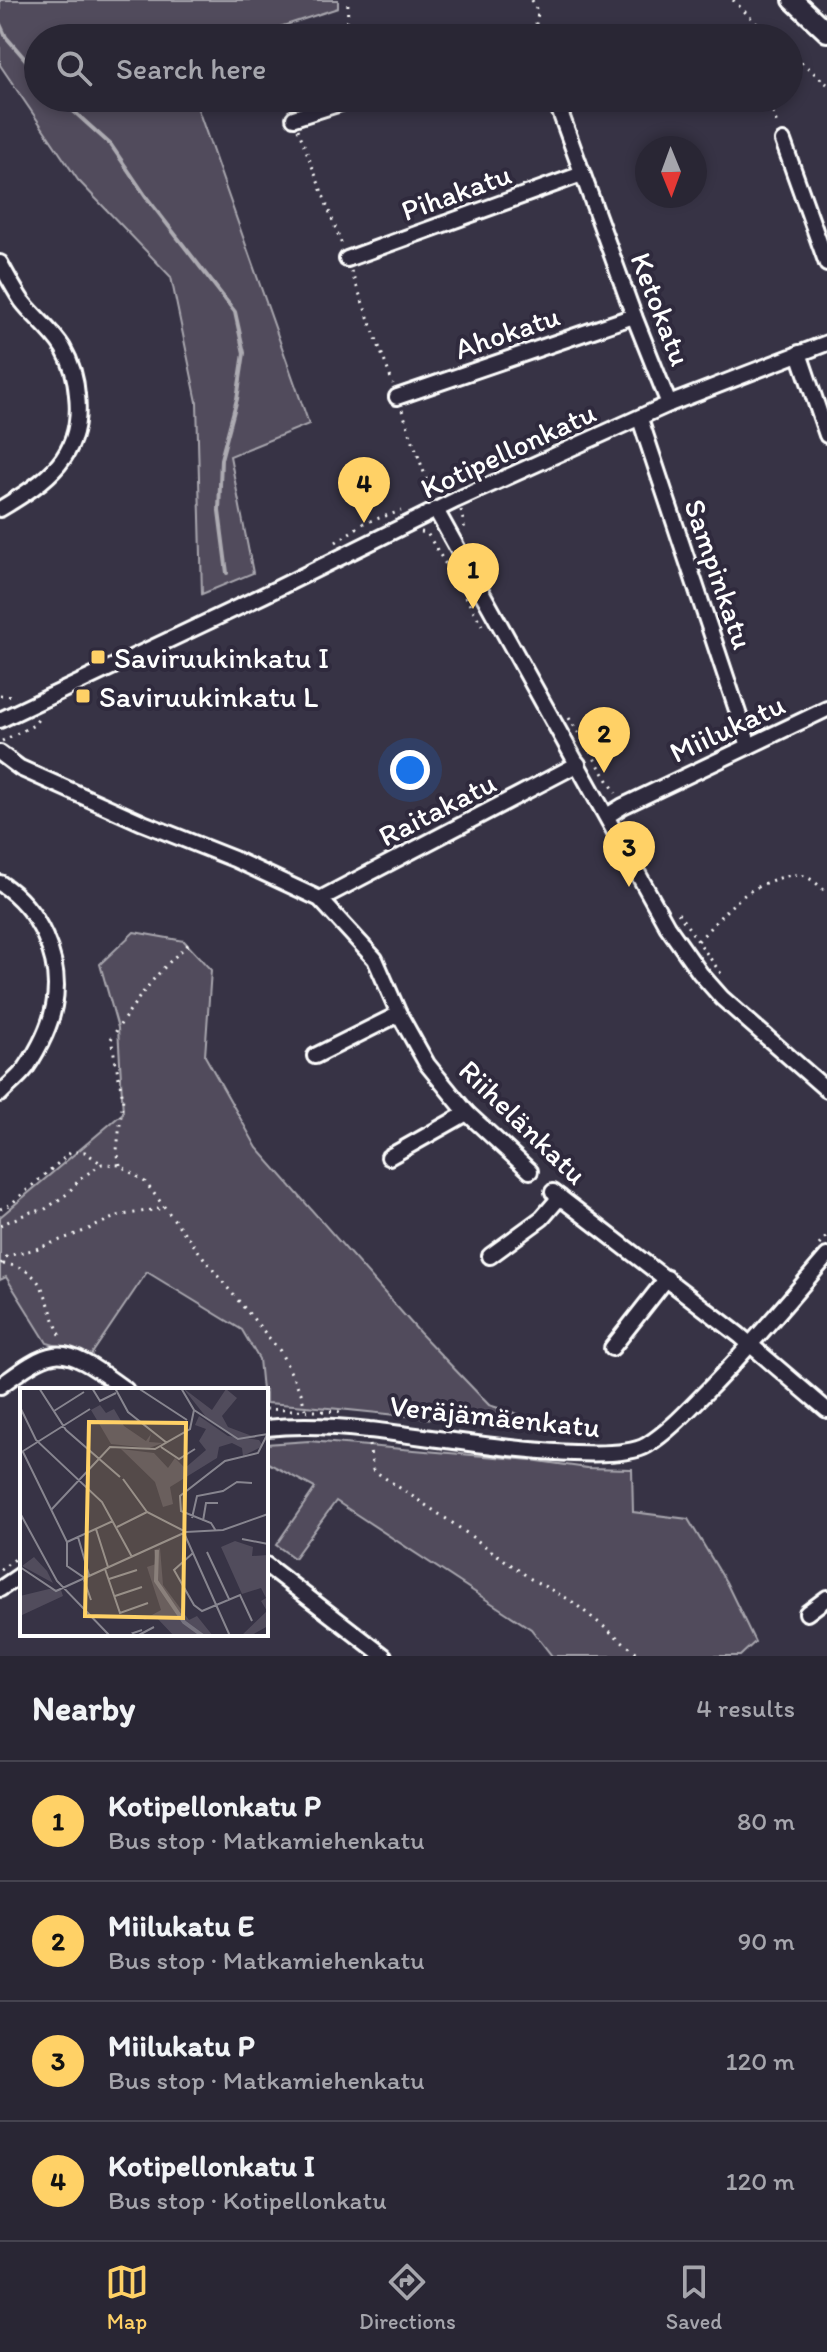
<!DOCTYPE html>
<html lang="en">
<head>
<meta charset="utf-8">
<style>
  body { margin:0; font-family:Itim,sans-serif; background:#353240; color:#f1f3f6 }
  .compass { position:absolute; left:635px; top:136px; width:72px; height:72px; border-radius:50%; background:#292634; box-shadow:0 4px 12px #0003; rotate:179deg }
  .you { position:absolute; left:410px; top:770px; width:28px; height:28px; margin:-20px; border:6px solid #fff; border-radius:50%; background:#1a73e8; box-shadow:0 0 0 12px #1a73e833 }
  .badge { display:grid; place-items:center; width:52px; height:52px; border-radius:50%; background:#ffd166; color:#111; font-size:26px; font-weight:700 }
  .pin { position:absolute; translate:-50% -66px; filter:drop-shadow(0 2px 4px #0008) }
  .pin::after { content:''; position:absolute; top:42px; width:28px; height:24px; background:inherit; clip-path:polygon(0 0,100% 0,50% 100%) }
  .list { margin:0; padding:0; list-style:none }
  h2 { display:flex; justify-content:space-between; align-items:center; height:104px; margin:0; padding:0 32px; font-size:34px }
  h2 small { font-size:26px; font-weight:400; color:#a5a5ac }
  .list li { display:grid; grid-template-columns:52px 1fr auto; gap:24px; align-items:center; box-sizing:border-box; height:120px; padding:0 32px; border-top:2px solid #45434f }
  .list b { display:block; font-size:30px; white-space:nowrap }
  .list p { margin:0; font-size:26px; white-space:nowrap; color:#a5a5ac }
  .list em { font-size:26px; font-style:normal; color:#a5a5ac }
  .icon { flex:none; width:44px; height:44px; fill:none; stroke:currentColor; stroke-width:2; stroke-linecap:round; stroke-linejoin:round }
  .map { position:relative; flex:none; width:827px; height:1656px; overflow:hidden }
  .search { position:absolute; background:#292634; box-shadow:0 4px 12px #0003; left:24px; right:24px; top:24px; height:88px; display:flex; align-items:center; gap:20px; box-sizing:border-box; padding:0 28px; border-radius:44px; color:#a5a5ac; font-size:30px }
  .sheet { height:584px; background:#292634 }
  nav { display:flex; justify-content:space-around; align-items:center; box-sizing:border-box; height:112px; border-top:2px solid #45434f; background:#292634; font-size:22px; color:#a5a5ac }
  nav a { display:grid; justify-items:center; gap:4px }
  nav .on { color:#ffd166 }
  .map>svg:first-child { display:block }
  .green { fill:#514c5c; stroke:#a8a6ae; stroke-width:2 }
  .lines { fill:none; stroke-linecap:round; stroke-linejoin:round }
  .stream { stroke:#adabb2; stroke-width:4 }
  .minor-casing { stroke:#fff; stroke-width:20 }
  .major-casing { stroke:#fff; stroke-width:24 }
  .path { stroke:#fff; stroke-width:3; stroke-dasharray:2 6; stroke-linecap:butt }
  .minor { stroke:#2f2a3d; stroke-width:14 }
  .major { stroke:#2f2a3d; stroke-width:18 }
  .poi-dot { fill:#ffd166; stroke:#2f2a3d; stroke-width:3 }
  .labels { text-anchor:middle; dominant-baseline:central; stroke-width:8; stroke-linejoin:round; paint-order:stroke }
  .street-label { font-size:30px; fill:#fff; stroke:#2f2a3d }
  .poi-label { font-size:30px; fill:#fff; stroke:#2f2a3d; text-anchor:start }
  .inset-river { fill:none; stroke:#76737f; stroke-width:4 }
  .inset-road { fill:none; stroke:#87858f; stroke-width:2 }
  .view { fill:#ffd166; fill-opacity:0.15; stroke:#ffd166; stroke-width:4 }
  .inset-edge { fill:none; stroke:#fff; stroke-width:4 }
</style>
</head>
<body>
<div class="map">
<svg width="827" height="1656" viewBox="0 0 827 1656">
  <rect width="100%" height="100%" fill="#373345"/>
  <filter id="ink" filterUnits="userSpaceOnUse"><feTurbulence type="fractalNoise" baseFrequency=".0125" numOctaves="2"/><feDisplacementMap in="SourceGraphic" scale="16" xChannelSelector="R" yChannelSelector="G"/><feConvolveMatrix kernelMatrix="1 2 1 2 8 2 1 2 1" color-interpolation-filters="sRGB"/></filter>
  <g filter="url(#ink)">
    <!-- green -->
    <g class="green">
      <path d="M0,0H338V8L246,38H38V98H194L309,424L230,456L253,573L202,594L197,402L171,277L78,180L0,65Z"/>
      <path d="M134,932L184,941L211,970L205,1056L257,1148L420,1333L489,1405L549,1424L551,1431C456,1423 361,1409 266,1403V1390H262L259,1359L242,1330L147,1272L91,1355L47,1343L6,1277L0,1280V1217L123,1113L118,1028L100,964Z"/>
      <path d="M309,1441L531,1460L587,1468L632,1469L633,1512L688,1519L726,1582L755,1642L740,1656H552L531,1629L336,1501L294,1558L276,1545L315,1488L266,1462V1444Z"/>
    </g>
    <g class="lines">
      <!-- stream -->
      <g class="stream">
        <path d="M0,24L6,37L38,74"/>
        <path d="M59,98L111,145L147,198L235,312L244,353L237,399L221,459L219,511L227,573"/>
      </g>
      <!-- minor casing -->
      <g class="minor-casing">
        <g id="minor">
          <path d="M525,38L533,35L534,38"/>
          <path d="M555,98L634,316L669,404"/>
          <path d="M294,118L356,98"/>
          <path d="M783,141L827,264"/>
          <path d="M347,259L582,174"/>
          <path d="M0,263C7,276 14,289 22,301C34,317 52,330 63,348C71,362 76,378 77,395C84,456 47,481 0,509"/>
          <path d="M799,353L827,435"/>
          <path d="M397,397L634,316"/>
          <path d="M640,419L749,746"/>
          <path d="M436,510L667,926L700,973L722,998L827,1090"/>
          <path d="M0,720L264,595L456,500L669,404L827,343"/>
          <path d="M0,753L20,768L143,823L234,859L320,899L375,959L399,1014L427,1064L467,1113L530,1171"/>
          <path d="M607,816L623,806L827,709"/>
          <path d="M0,883C39,908 63,960 54,1006C50,1027 38,1050 26,1068C19,1077 8,1086 0,1094"/>
          <path d="M320,899L578,764"/>
          <path d="M315,1056L399,1014"/>
          <path d="M389,1157L467,1113"/>
          <path d="M553,1192L739,1335L827,1410"/>
          <path d="M490,1256L542,1218L560,1197"/>
          <path d="M612,1348L667,1278"/>
          <path d="M0,1386C14,1376 37,1357 54,1355C77,1351 108,1378 126,1390"/>
          <path d="M266,1428C300,1424 335,1426 369,1430C423,1435 608,1469 647,1445C671,1430 690,1408 710,1388C751,1346 789,1300 827,1256"/>
          <path d="M266,1565L384,1656"/>
          <path d="M0,1589L22,1574"/>
          <path d="M807,1613L827,1598"/>
        </g>
      </g>
      <!-- major casing -->
      <g class="major-casing">
        <path id="major" d="M793,0L827,32"/>
      </g>
      <!-- path -->
      <g class="path">
        <path d="M532,0L538,13L536,24"/>
        <path d="M733,0L771,38"/>
        <path d="M347,38L348,0"/>
        <path d="M789,52L827,84"/>
        <path d="M768,98L778,128"/>
        <path d="M298,129L342,245"/>
        <path d="M351,271L393,384"/>
        <path d="M402,410L433,498"/>
        <path d="M461,510L465,530"/>
        <path d="M421,532L427,533L482,625"/>
        <path d="M336,542L364,523L401,511"/>
        <path d="M0,695L16,696"/>
        <path d="M569,718L616,793"/>
        <path d="M2,741L34,725L39,718"/>
        <path d="M678,913L722,975"/>
        <path d="M698,941C723,914 740,891 776,879C784,877 793,873 801,875C810,877 820,886 827,893"/>
        <path d="M120,1165L117,1150L123,1098L111,1039C135,1001 157,971 191,942"/>
        <path d="M0,1209L11,1204L71,1152H85L102,1164"/>
        <path d="M0,1225L31,1212L44,1210L67,1194L81,1178L102,1164L120,1165L145,1182L217,1275L280,1351L301,1393L305,1409"/>
        <path d="M819,1245L827,1236"/>
        <path d="M1,1264L7,1256L36,1249L87,1230L117,1216L164,1208"/>
        <path d="M3,1264C50,1268 45,1309 63,1340"/>
        <path d="M266,1409L342,1412"/>
        <path d="M369,1445L373,1470L454,1524L531,1579L570,1600L641,1656"/>
        <path d="M0,1570L22,1554"/>
      </g>
      <!-- minor -->
      <use href="#minor" class="minor"/>
      <!-- major -->
      <use href="#major" class="major"/>
    </g>
  </g>
  <!-- markers -->
  <g class="poi-dot">
    <rect x="90" y="649" width="16" height="16" rx="4"/>
    <rect x="75" y="688" width="16" height="16" rx="4"/>
  </g>
  <g class="labels">
    <!-- street labels -->
    <g class="street-label">
      <text transform="translate(456 192) rotate(-20)">Pihakatu</text>
      <text transform="translate(661 309) rotate(69)">Ketokatu</text>
      <text transform="translate(507 332) rotate(-19)">Ahokatu</text>
      <text transform="translate(508 450) rotate(-25)">Kotipellonkatu</text>
      <text transform="translate(719 574) rotate(71)">Sampinkatu</text>
      <text transform="translate(727 728) rotate(-25)">Miilukatu</text>
      <text transform="translate(437 809) rotate(-27)">Raitakatu</text>
      <text transform="translate(523 1122) rotate(44)">Riihelänkatu</text>
      <text transform="translate(495 1416) rotate(6)">Veräjämäenkatu</text>
    </g>
    <!-- poi labels -->
    <g class="poi-label">
      <text x="114" y="657">Saviruukinkatu I</text>
      <text x="99" y="696">Saviruukinkatu L</text>
    </g>
  </g>
  <!-- overview -->
  <g transform="translate(20 1388)">
    <rect width="248" height="248" fill="#373345"/>
    <path d="M163,0L192,22L206,1L217,10L202,28L208,39L237,50L219,51L186,29ZM80,17L86,25L94,21L104,38L126,53L131,46L129,54L143,55L129,60L91,56L71,22ZM179,28L208,48L239,52L243,58L223,68L222,60L212,55L199,59L197,70L150,99L153,116L143,119L135,94L101,61L134,65L148,80L155,70L165,80L186,62L179,53L186,41L175,37ZM215,153L233,159L232,168L248,167V238L230,248H221L247,223L241,213L246,210L241,200L222,206L201,159ZM140,160L143,197L169,232L177,228L193,248H154L136,229L123,232L141,222L127,179L136,176L134,162ZM14,169L27,183L33,195L2,178ZM29,201L41,202L43,208L0,228V208Z" fill="#514c5c"/>
    <path class="inset-river" d="M137,162L136,193L164,234L183,248"/>
    <path class="inset-road" d="M19,0L46,42L100,89M72,0L80,13L96,5M95,0L108,24L147,55M118,0L167,32M0,19L16,52L82,114L112,169M174,22L218,51L248,46M34,23L64,4M141,59L159,71L175,61M3,64L47,154V178L63,189L71,212M0,65L70,21M103,91L127,124L166,144L203,142L248,126M31,122L90,59L135,61L170,41L174,22L161,0M0,125L37,193L90,248M172,130L177,108L203,103L217,94L232,95M183,133L186,115H198M97,139L127,124M76,141L88,179M196,143L191,135L161,123L160,108L205,73L238,65L247,47M164,145L210,248M58,149L69,187M222,151L248,156M47,154L93,133M187,164L209,211M173,165L154,182L174,217L182,223L220,207L232,233M0,179L36,203L166,144M85,181L100,225L128,215M89,191L117,182M95,208L122,199M122,242L113,245L117,248L134,239"/>
    <path class="view" d="M69,34L166,35L163,230L65,228Z"/>
    <rect width="248" height="248" class="inset-edge"/>
  </g>
</svg>
<svg class="compass" viewBox="-18 -18 36 36"><path d="M0-13l5 13h-10z" fill="#e53935"/><path d="M0 13l5-13h-10z" fill="#a5a5ac"/></svg>
<div class="you"></div>
<div class="pin badge" style="left:473px;top:609px">1</div>
<div class="pin badge" style="left:604px;top:773px">2</div>
<div class="pin badge" style="left:629px;top:887px">3</div>
<div class="pin badge" style="left:364px;top:523px">4</div>
<div class="search"><svg class="icon" aria-label="search" viewBox="0 0 24 24"><circle cx="10" cy="10" r="6"/><path d="M15 15l6 6"/></svg>Search here</div>
</div>
<section class="sheet">
<h2>Nearby<small>4 results</small></h2>
<ul class="list">
<li><span class="badge">1</span><div><b>Kotipellonkatu P</b><p>Bus stop · Matkamiehenkatu</p></div><em>80 m</em></li>
<li><span class="badge">2</span><div><b>Miilukatu E</b><p>Bus stop · Matkamiehenkatu</p></div><em>90 m</em></li>
<li><span class="badge">3</span><div><b>Miilukatu P</b><p>Bus stop · Matkamiehenkatu</p></div><em>120 m</em></li>
<li><span class="badge">4</span><div><b>Kotipellonkatu I</b><p>Bus stop · Kotipellonkatu</p></div><em>120 m</em></li>
</ul>
</section>
<nav>
<a class="on"><svg class="icon" aria-label="map" viewBox="0 0 24 24"><path d="M3 6l6-2 6 2 6-2v14l-6 2-6-2-6 2zM9 4v14M15 6v14"/></svg>Map</a>
<a><svg class="icon" aria-label="directions" viewBox="0 0 24 24"><path d="M12 3l9 9-9 9-9-9zM9 14v-3h6M13 9l2 2-2 2"/></svg>Directions</a>
<a><svg class="icon" aria-label="saved" viewBox="0 0 24 24"><path d="M7 4h10v16l-5-4-5 4z"/></svg>Saved</a>
</nav>
</body>
</html>
